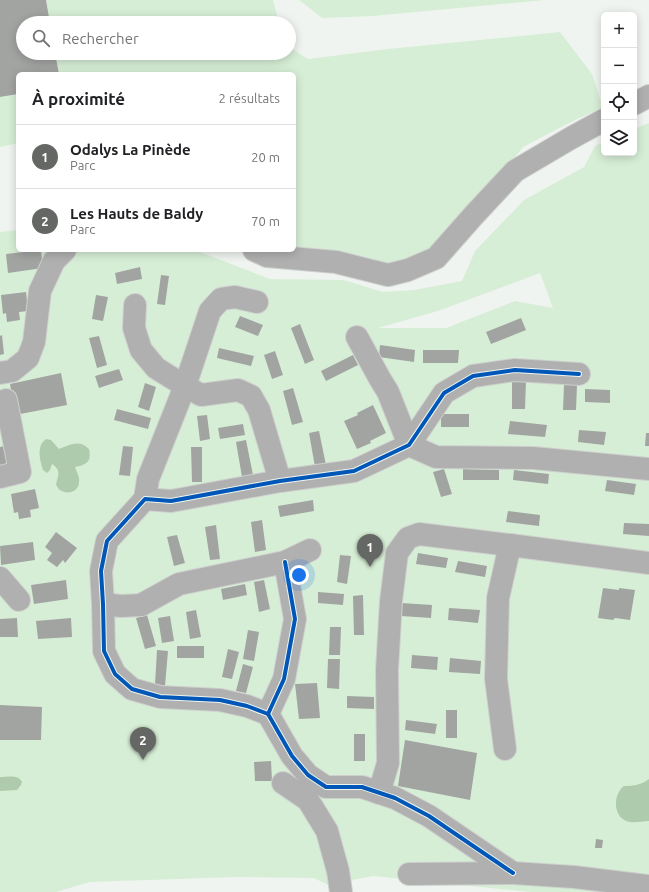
<!DOCTYPE html>
<html lang="fr">
<head>
<meta charset="utf-8">
<style>
  body { margin:0; font-family:Ubuntu,sans-serif; background:#f2f2f2; color:#202124 }
  .controls { position:absolute; right:12px; top:12px; display:grid; overflow:hidden; border-radius:6px; box-shadow:0 2px 10px #0003 }
  .controls button { width:36px; height:36px; display:grid; place-items:center; padding:0; border:0; border-bottom:1px solid #e0e0e0; background:#fff; color:#202124; font:20px sans-serif }
  .you { position:absolute; left:299px; top:575px; width:14px; height:14px; margin:-10px; border:3px solid #fff; border-radius:50%; background:#1a73e8; box-shadow:0 0 0 6px #1a73e833 }
  .badge { display:grid; place-items:center; width:26px; height:26px; border-radius:50%; background:#646764; color:#fff; font-size:13px; font-weight:700 }
  .pin { position:absolute; translate:-50% -33px; filter:drop-shadow(0 1px 2px #0008) }
  .pin::after { content:''; position:absolute; top:21px; width:14px; height:12px; background:inherit; clip-path:polygon(0 0,100% 0,50% 100%) }
  .list { margin:0; padding:0; list-style:none }
  h2 { display:flex; justify-content:space-between; align-items:center; height:52px; margin:0; padding:0 16px; font-size:17px }
  h2 small { font-size:13px; font-weight:400; color:#757577 }
  .list li { display:grid; grid-template-columns:26px 1fr auto; gap:12px; align-items:center; box-sizing:border-box; height:64px; padding:0 16px; border-top:1px solid #e0e0e0 }
  .list b { display:block; font-size:15px; white-space:nowrap }
  .list p { margin:0; font-size:13px; white-space:nowrap; color:#757577 }
  .list em { font-size:13px; font-style:normal; color:#757577 }
  .icon { flex:none; width:22px; height:22px; fill:none; stroke:currentColor; stroke-width:2; stroke-linecap:round; stroke-linejoin:round }
  .map { position:relative; flex:none; width:649px; height:892px; overflow:hidden }
  .search { position:absolute; background:#fff; box-shadow:0 2px 10px #0003; left:16px; top:16px; width:280px; height:44px; display:flex; align-items:center; gap:10px; box-sizing:border-box; padding:0 14px; border-radius:22px; color:#757577; font-size:15px }
  .panel { position:absolute; background:#fff; box-shadow:0 2px 10px #0003; left:16px; top:72px; width:280px; height:180px; border-radius:6px }
  .map>svg:first-child { display:block }
  .green { fill:#d7eed6; fill-rule:evenodd }
  .water { fill:#aecbad }
  .building { fill:#a2a4a2 }
  .lines { fill:none; stroke-linecap:round; stroke-linejoin:round }
  .street-casing { stroke:#ced0ce; stroke-width:24 }
  .street { stroke:#afb0af; stroke-width:22 }
  .cycleway-casing { stroke:#eff5ef; stroke-width:6 }
  .cycleway { stroke:#0057b8; stroke-width:4 }
</style>
</head>
<body>
<div class="map">
<svg width="649" height="892" viewBox="0 0 649 892">
  <rect width="100%" height="100%" fill="#f0f4f0"/>
  <!-- green -->
  <g class="green">
    <path d="M46,0H273L279,23H50Z"/>
    <path d="M299,0H545L373,16L322,18Z"/>
    <path d="M560,32L592,74L603,108L575,120L523,147L466,220L432,251L387,271L294,250V74H59L55,53H289V47L308,59L388,49Z"/>
    <path d="M18,94V143L0,147V97Z"/>
    <path d="M649,123V892H530L373,876L328,885L314,878L236,877L90,882L56,892H0V232L18,230V250H195L270,279L344,280L383,292L414,290L462,281L475,251L524,200L584,167L595,146L604,142V153H634V129ZM540,273L553,308L515,301L446,328H378L438,311Z"/>
  </g>
  <!-- water -->
  <g class="water">
    <path d="M46,439L51,440L59,449C70,445 79,439 89,449C92,462 86,465 75,467C76,471 80,477 79,482C79,492 67,495 60,490C59,490 57,486 56,485C58,475 62,471 52,464L50,470L47,473L43,470C40,460 36,446 46,439Z"/>
    <path d="M0,777C8,777 18,774 22,782L21,785L17,790L0,791Z"/>
    <path d="M649,779V821C643,821 636,823 630,822C613,819 612,795 624,786C634,786 641,785 649,779Z"/>
  </g>
  <!-- building -->
  <g class="building">
    <path d="M0,0H46L50,23H23V53H55L59,74H18V94L0,97Z"/>
    <path d="M41,250L43,268L8,273L6,254Z"/>
    <path d="M140,267L142,279L117,284L115,273Z"/>
    <path d="M161,275L169,276L165,305L157,304Z"/>
    <path d="M26,292L28,311L19,312L20,320L7,322L6,313L3,314L1,295Z"/>
    <path d="M96,295L108,297L103,321L92,319Z"/>
    <path d="M240,316L263,325L258,336L235,327Z"/>
    <path d="M521,318L526,330L491,344L486,332Z"/>
    <path d="M300,324L314,360L305,364L291,328Z"/>
    <path d="M2,335L4,354L0,355V336Z"/>
    <path d="M99,336L107,365L97,368L89,338Z"/>
    <path d="M380,345L415,350L414,362L379,357Z"/>
    <path d="M219,348L254,356L251,366L217,358Z"/>
    <path d="M423,350H459L458,363H423Z"/>
    <path d="M275,351L283,375L272,379L264,355Z"/>
    <path d="M353,355L358,365L326,381L321,371Z"/>
    <path d="M119,369L123,380L99,388L95,376Z"/>
    <path d="M61,373L67,405L15,415L10,384Z"/>
    <path d="M512,381H526L525,409H512Z"/>
    <path d="M145,383L156,387L149,411L138,407Z"/>
    <path d="M564,385H577L576,410H563Z"/>
    <path d="M293,388L303,422L292,425L283,391Z"/>
    <path d="M585,389L610,390V403L585,402Z"/>
    <path d="M373,405L386,433L370,441L371,443L357,449L344,421L358,415L357,413Z"/>
    <path d="M117,409L151,418L148,429L114,420Z"/>
    <rect x="441" y="414" width="28" height="13"/>
    <path d="M207,415L210,439L200,441L197,416Z"/>
    <path d="M510,421L547,425L545,437L508,434Z"/>
    <path d="M243,424L245,435L220,439L218,428Z"/>
    <path d="M579,430L606,432L604,445L578,442Z"/>
    <path d="M319,431L326,465L315,467L309,433Z"/>
    <path d="M646,433H649V446H645Z"/>
    <path d="M246,440L253,475L242,477L236,442Z"/>
    <path d="M4,446L8,464L0,466V447Z"/>
    <path d="M123,446L133,447L130,476L119,475Z"/>
    <path d="M191,447H202V482H192Z"/>
    <path d="M444,469L452,494L441,497L433,472Z"/>
    <path d="M463,469L499,470V480H463Z"/>
    <path d="M514,470L549,474L548,484L513,480Z"/>
    <path d="M607,480L636,484L634,495L605,491Z"/>
    <path d="M35,489L39,508L30,510L31,517L19,519L18,512L14,513L11,494Z"/>
    <path d="M313,500L314,511L280,517L278,506Z"/>
    <path d="M508,511L540,515L539,526L506,522Z"/>
    <path d="M262,520L266,550L255,552L251,522Z"/>
    <path d="M624,523L649,524V536L623,534Z"/>
    <path d="M216,525L220,559L210,560L205,527Z"/>
    <path d="M56,532L77,548L65,563L63,560L57,567L47,560L52,553L45,547Z"/>
    <path d="M177,535L185,563L174,566L167,537Z"/>
    <path d="M33,542L35,560L1,565L0,546Z"/>
    <path d="M418,553L448,558L446,568L416,564Z"/>
    <path d="M340,555L351,556L347,584L337,582Z"/>
    <path d="M458,561L487,566L485,577L455,572Z"/>
    <path d="M66,580L68,599L34,604L31,585Z"/>
    <path d="M264,580L270,609L259,612L254,582Z"/>
    <path d="M245,584L247,595L223,600L221,589Z"/>
    <path d="M603,588L619,590V588L635,590L630,620L615,618L613,620L598,618Z"/>
    <path d="M318,592L344,594L343,605L318,603Z"/>
    <path d="M363,595L364,635H354L353,596Z"/>
    <path d="M401,603L432,605L431,618L401,616Z"/>
    <path d="M449,608L480,610L478,623L448,620Z"/>
    <path d="M196,610L201,637L190,639L186,612Z"/>
    <path d="M147,615L156,646L145,649L136,618Z"/>
    <path d="M170,616L174,641L162,643L158,618Z"/>
    <path d="M17,618L18,637H0V619Z"/>
    <path d="M71,618L72,637L38,639L36,621Z"/>
    <path d="M330,627H341L340,655H329Z"/>
    <path d="M248,630L259,632L254,661L243,659Z"/>
    <rect x="177" y="646" width="27" height="12"/>
    <path d="M228,649L239,652L232,679L222,677Z"/>
    <path d="M157,650L168,651L165,686L155,684Z"/>
    <path d="M412,655L438,657L437,670L411,668Z"/>
    <path d="M450,658L481,661L480,674L449,672Z"/>
    <path d="M328,659H340L339,689L327,688Z"/>
    <path d="M243,664L253,667L246,693L236,691Z"/>
    <path d="M317,683L320,718L299,719L295,684Z"/>
    <path d="M347,696L374,697V709L347,708Z"/>
    <path d="M0,705L42,707L41,740H0Z"/>
    <rect x="446" y="710" width="11" height="28"/>
    <path d="M406,720L437,724L435,734L405,730Z"/>
    <rect x="354" y="734" width="11" height="27"/>
    <path d="M405,740L477,753L470,800L398,786Z"/>
    <path d="M271,761L272,781H255L254,762Z"/>
    <path d="M596,839L603,840L602,848H595Z"/>
  </g>
  <g class="lines">
    <!-- street casing -->
    <g class="street-casing">
      <g id="street">
        <path d="M634,104L649,96"/>
        <path d="M254,250L267,256L336,262L388,275L408,270L436,258L474,215L515,171L571,138L604,120"/>
        <path d="M135,305L134,328L141,350L156,368L185,386L210,311L221,299L235,297L257,302"/>
        <path d="M357,337L380,379L388,392L409,445L436,457L533,458L649,469"/>
        <path d="M0,373L12,371L28,358L34,342L40,291L54,261L65,250"/>
        <path d="M0,477L20,472L6,400"/>
        <path d="M145,499L148,479L185,386L201,395L238,390L251,396L259,410L280,481"/>
        <path d="M285,562L295,619L284,679L268,714L292,756L308,775L326,787H362L395,798L429,816L513,873"/>
        <path d="M0,578L19,600"/>
        <path d="M103,604L121,606L141,605L179,584L285,562L310,550"/>
        <path d="M268,714L247,706L220,700L160,697L132,689L115,674L104,651L103,604L101,571L107,541L145,499L171,501L280,481L354,471L409,445L444,393L473,376L515,370L579,374"/>
        <path d="M505,749L496,679L498,598L510,545L649,563"/>
        <path d="M283,783L308,800L327,831L338,871L341,892"/>
        <path d="M379,793L388,763L387,670L391,601L397,553L408,538L419,534L510,545"/>
        <path d="M409,874L513,873L574,877L649,886"/>
      </g>
    </g>
    <!-- street -->
    <use href="#street" class="street"/>
    <!-- cycleway casing -->
    <g class="cycleway-casing">
      <g id="cycleway">
        <path d="M285,562L295,619L284,679L268,714L292,756L308,775L326,787H362L395,798L429,816L513,873"/>
        <path d="M268,714L247,706L220,700L160,697L132,689L115,674L104,651L103,604L101,571L107,541L145,499L171,501L280,481L354,471L409,445L444,393L473,376L515,370L579,374"/>
      </g>
    </g>
    <!-- cycleway -->
    <use href="#cycleway" class="cycleway"/>
  </g>
</svg>
<div class="controls">
<button>+</button>
<button>−</button>
<button><svg class="icon" aria-label="locate" viewBox="0 0 24 24"><circle cx="12" cy="12" r="6"/><path d="M12 2v4M12 18v4M2 12h4M18 12h4"/></svg></button>
<button><svg class="icon" aria-label="layers" viewBox="0 0 24 24"><path d="M12 4l9 5-9 5-9-5zM3 14l9 5 9-5"/></svg></button>
</div>
<div class="you"></div>
<div class="pin badge" style="left:370px;top:567px">1</div>
<div class="pin badge" style="left:143px;top:760px">2</div>
<div class="search"><svg class="icon" aria-label="search" viewBox="0 0 24 24"><circle cx="10" cy="10" r="6"/><path d="M15 15l6 6"/></svg>Rechercher</div>
<section class="panel">
<h2>À proximité<small>2 résultats</small></h2>
<ul class="list">
<li><span class="badge">1</span><div><b>Odalys La Pinède</b><p>Parc</p></div><em>20 m</em></li>
<li><span class="badge">2</span><div><b>Les Hauts de Baldy</b><p>Parc</p></div><em>70 m</em></li>
</ul>
</section>
</div>
</body>
</html>
